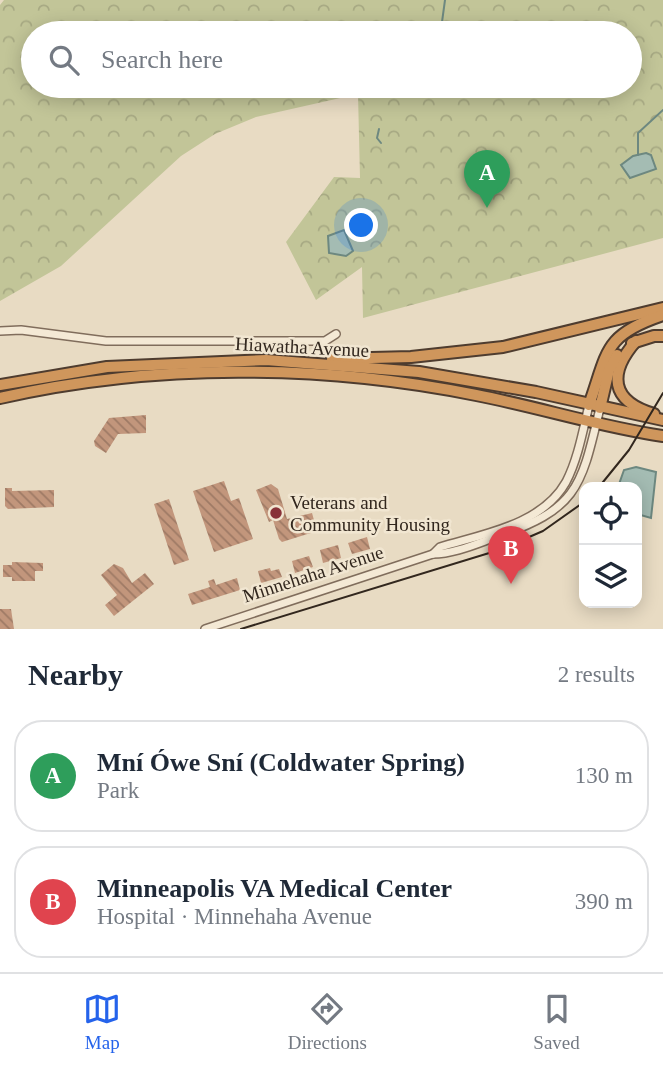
<!DOCTYPE html>
<html lang="en">
<head>
<meta charset="utf-8">
<style>
  body { margin:0; font-family:"Times New Roman",serif; background:#f6f6f7; color:#1f2937 }
  .controls { position:absolute; right:21px; bottom:21px; display:grid; overflow:hidden; border-radius:14px; box-shadow:0 4px 18px #0003 }
  .controls button { width:63px; height:63px; display:grid; place-items:center; padding:0; border:0; border-bottom:2px solid #e0e1e3; background:#fff; color:#1f2937; font:35px sans-serif }
  .you { position:absolute; left:362px; top:226px; width:24px; height:24px; margin:-18px; border:5px solid #fff; border-radius:50%; background:#1a73e8; box-shadow:0 0 0 10px #1a73e833 }
  .badge { display:grid; place-items:center; width:46px; height:46px; border-radius:50%; background:#2563eb; color:#fff; font-size:23px; font-weight:700 }
  .pin { position:absolute; translate:-50% -58px; filter:drop-shadow(0 2px 4px #0008) }
  .pin::after { content:''; position:absolute; top:37px; width:24px; height:21px; background:inherit; clip-path:polygon(0 0,100% 0,50% 100%) }
  .list { margin:0; padding:0; list-style:none }
  h2 { display:flex; justify-content:space-between; align-items:center; height:91px; margin:0; padding:0 28px; font-size:30px }
  h2 small { font-size:23px; font-weight:400; color:#747a83 }
  .list li { display:grid; grid-template-columns:46px 1fr auto; gap:21px; align-items:center; box-sizing:border-box; height:112px; margin:0 14px 14px; padding:0 14px; border:2px solid #e0e1e3; border-radius:28px }
  .list b { display:block; font-size:26px; white-space:nowrap }
  .list p { margin:0; font-size:23px; white-space:nowrap; color:#747a83 }
  .list em { font-size:23px; font-style:normal; color:#747a83 }
  .icon { flex:none; width:38px; height:38px; fill:none; stroke:currentColor; stroke-width:2; stroke-linecap:round; stroke-linejoin:round }
  .map { position:relative; flex:none; width:663px; height:629px; overflow:hidden }
  .search { position:absolute; background:#fff; box-shadow:0 4px 18px #0003; left:21px; right:21px; top:21px; height:77px; display:flex; align-items:center; gap:18px; box-sizing:border-box; padding:0 24px; border-radius:38px; color:#747a83; font-size:26px }
  .sheet { height:343px; background:#fff }
  nav { display:flex; justify-content:space-around; align-items:center; box-sizing:border-box; height:98px; border-top:2px solid #e0e1e3; background:#fff; font-size:19px; color:#747a83 }
  nav a { display:grid; justify-items:center; gap:4px }
  nav .on { color:#2563eb }
  .map>svg:first-child { display:block }
  .park { fill:url(#park-crowns); fill-rule:evenodd }
  .water { fill:#a4bcb3; stroke:#6d8880; stroke-width:2 }
  .lines { fill:none; stroke-linecap:round; stroke-linejoin:round }
  .stream { stroke:#6d8880; stroke-width:2 }
  .building { fill:url(#building-back-hatch) }
  .minor-casing { stroke:#806d5c; stroke-width:10 }
  .highway-casing { stroke:#4e3c2f; stroke-width:14 }
  .minor { stroke:#f4e9d5; stroke-width:7 }
  .highway { stroke:#cf965c; stroke-width:10 }
  .tram { stroke:#32271e; stroke-width:2 }
  .poi-dot { fill:#883238; stroke:#f1e6d1; stroke-width:2.5 }
  .labels { text-anchor:middle; dominant-baseline:central; stroke-width:5; stroke-linejoin:round; paint-order:stroke }
  .street-label { font-size:19px; fill:#32271e; stroke:#f1e6d1 }
  .poi-label { font-size:19px; fill:#32271e; stroke:#f1e6d1; text-anchor:start }
</style>
</head>
<body>
<div class="map">
<svg width="663" height="629" viewBox="0 0 663 629">
  <defs>
    <pattern id="park-crowns" width="20" height="18" patternUnits="userSpaceOnUse" patternTransform="scale(1.75)"><rect width="20" height="18" fill="#c2c598"/><path d="M2 6a3 3 0 1 1 6 0M12 15a3 3 0 1 1 6 0" fill="none" stroke="#a7a983"/></pattern>
    <pattern id="building-back-hatch" width="6" height="6" patternUnits="userSpaceOnUse" patternTransform="scale(1.75)"><rect width="6" height="6" fill="#c2967c"/><path d="M-1 5l2 2M0 0l6 6M5-1l2 2" fill="none" stroke="#9e7a65"/></pattern>
  </defs>
  <rect width="100%" height="100%" fill="#e8dbc3"/>
  <!-- park -->
  <path class="park" d="M4,0H663V238L363,318L362,267L316,300L286,242L334,177L360,178L358,94L256,117L215,134L181,156L61,266L0,301V5ZM33,33H630V86H33Z"/>
  <!-- water -->
  <g class="water">
    <path d="M646,153L651,155L656,169L630,178L621,165L633,156Z"/>
    <path d="M344,230L353,251L346,256L329,253L328,236Z"/>
    <path d="M636,467L656,472L651,518L637,514V487H618L624,470Z"/>
  </g>
  <g class="lines">
    <!-- stream -->
    <g class="stream">
      <path d="M434,33L442,22L445,0"/>
      <path d="M379,129L377,138L381,143"/>
      <path d="M638,155V133L663,110"/>
    </g>
  </g>
  <!-- building -->
  <g class="building">
    <path d="M146,415V433L118,434L106,453L95,446L94,441L109,418Z"/>
    <path d="M224,481L231,501L239,498L253,539L214,552L193,491Z"/>
    <path d="M271,484L278,489L287,519L312,513L317,531L282,542L279,539L273,520L269,522L256,490Z"/>
    <path d="M5,488H12V491L54,490V507L8,509L5,506Z"/>
    <path d="M169,499L189,560L174,565L154,504Z"/>
    <path d="M367,537L370,549L352,554L348,543Z"/>
    <path d="M338,545L341,558L323,563L320,550Z"/>
    <path d="M309,556L313,567L295,573L292,561Z"/>
    <path d="M12,562L43,563V571H35V581H12V577H3V565H12Z"/>
    <path d="M114,564L123,568L132,583L145,573L154,584L114,616L105,605L117,595L101,575Z"/>
    <path d="M270,568L271,571L279,569L282,577L261,583L258,571Z"/>
    <path d="M237,578L240,590L192,605L188,594L210,587L208,581L214,579L216,585Z"/>
    <path d="M0,609H11L14,629H0Z"/>
  </g>
  <g class="lines">
    <!-- minor casing -->
    <g class="minor-casing">
      <g id="minor">
        <path d="M0,331L21,330L106,341H325L336,334"/>
        <path d="M433,554L440,547C483,534 542,525 566,482C578,459 583,430 589,405"/>
        <path d="M205,629L433,554C454,554 476,544 496,537C578,509 581,488 600,408"/>
      </g>
    </g>
    <!-- highway casing -->
    <g class="highway-casing">
      <g id="highway">
        <path d="M636,341C608,373 610,401 654,414"/>
        <path d="M632,343L654,336H663"/>
        <path d="M332,359L411,357L503,347L663,308"/>
        <path d="M0,385L107,367L266,360L419,372L536,392L663,420"/>
        <path d="M0,398C154,363 322,364 476,395C539,407 600,427 663,436"/>
        <path d="M589,405C608,352 603,335 663,315"/>
        <path d="M600,408L609,370L617,355"/>
      </g>
    </g>
    <!-- minor -->
    <use href="#minor" class="minor"/>
    <!-- highway -->
    <use href="#highway" class="highway"/>
    <!-- tram -->
    <g class="tram">
      <path d="M599,487L629,450L663,393"/>
      <path d="M241,629L499,550L543,531L584,502"/>
    </g>
  </g>
  <!-- markers -->
  <circle class="poi-dot" cx="276" cy="513" r="7"/>
  <g class="labels">
    <!-- street labels -->
    <g class="street-label">
      <text transform="translate(302 347) rotate(3)">Hiawatha Avenue</text>
      <text transform="translate(313 574) rotate(-18)">Minnehaha Avenue</text>
    </g>
    <!-- poi labels -->
    <g class="poi-label">
      <text x="290" y="502">Veterans and<tspan x="290" dy="22">Community Housing</tspan></text>
    </g>
  </g>
</svg>
<div class="controls">
<button><svg class="icon" aria-label="locate" viewBox="0 0 24 24"><circle cx="12" cy="12" r="6"/><path d="M12 2v4M12 18v4M2 12h4M18 12h4"/></svg></button>
<button><svg class="icon" aria-label="layers" viewBox="0 0 24 24"><path d="M12 4l9 5-9 5-9-5zM3 14l9 5 9-5"/></svg></button>
</div>
<div class="you"></div>
<div class="pin badge" style="left:487px;top:208px;background:#2e9e5b">A</div>
<div class="pin badge" style="left:511px;top:584px;background:#e0444e">B</div>
<div class="search"><svg class="icon" aria-label="search" viewBox="0 0 24 24"><circle cx="10" cy="10" r="6"/><path d="M15 15l6 6"/></svg>Search here</div>
</div>
<section class="sheet">
<h2>Nearby<small>2 results</small></h2>
<ul class="list">
<li><span class="badge" style="background:#2e9e5b">A</span><div><b>Mní Ówe Sní (Coldwater Spring)</b><p>Park</p></div><em>130 m</em></li>
<li><span class="badge" style="background:#e0444e">B</span><div><b>Minneapolis VA Medical Center</b><p>Hospital · Minnehaha Avenue</p></div><em>390 m</em></li>
</ul>
</section>
<nav>
<a class="on"><svg class="icon" aria-label="map" viewBox="0 0 24 24"><path d="M3 6l6-2 6 2 6-2v14l-6 2-6-2-6 2zM9 4v14M15 6v14"/></svg>Map</a>
<a><svg class="icon" aria-label="directions" viewBox="0 0 24 24"><path d="M12 3l9 9-9 9-9-9zM9 14v-3h6M13 9l2 2-2 2"/></svg>Directions</a>
<a><svg class="icon" aria-label="saved" viewBox="0 0 24 24"><path d="M7 4h10v16l-5-4-5 4z"/></svg>Saved</a>
</nav>
</body>
</html>
